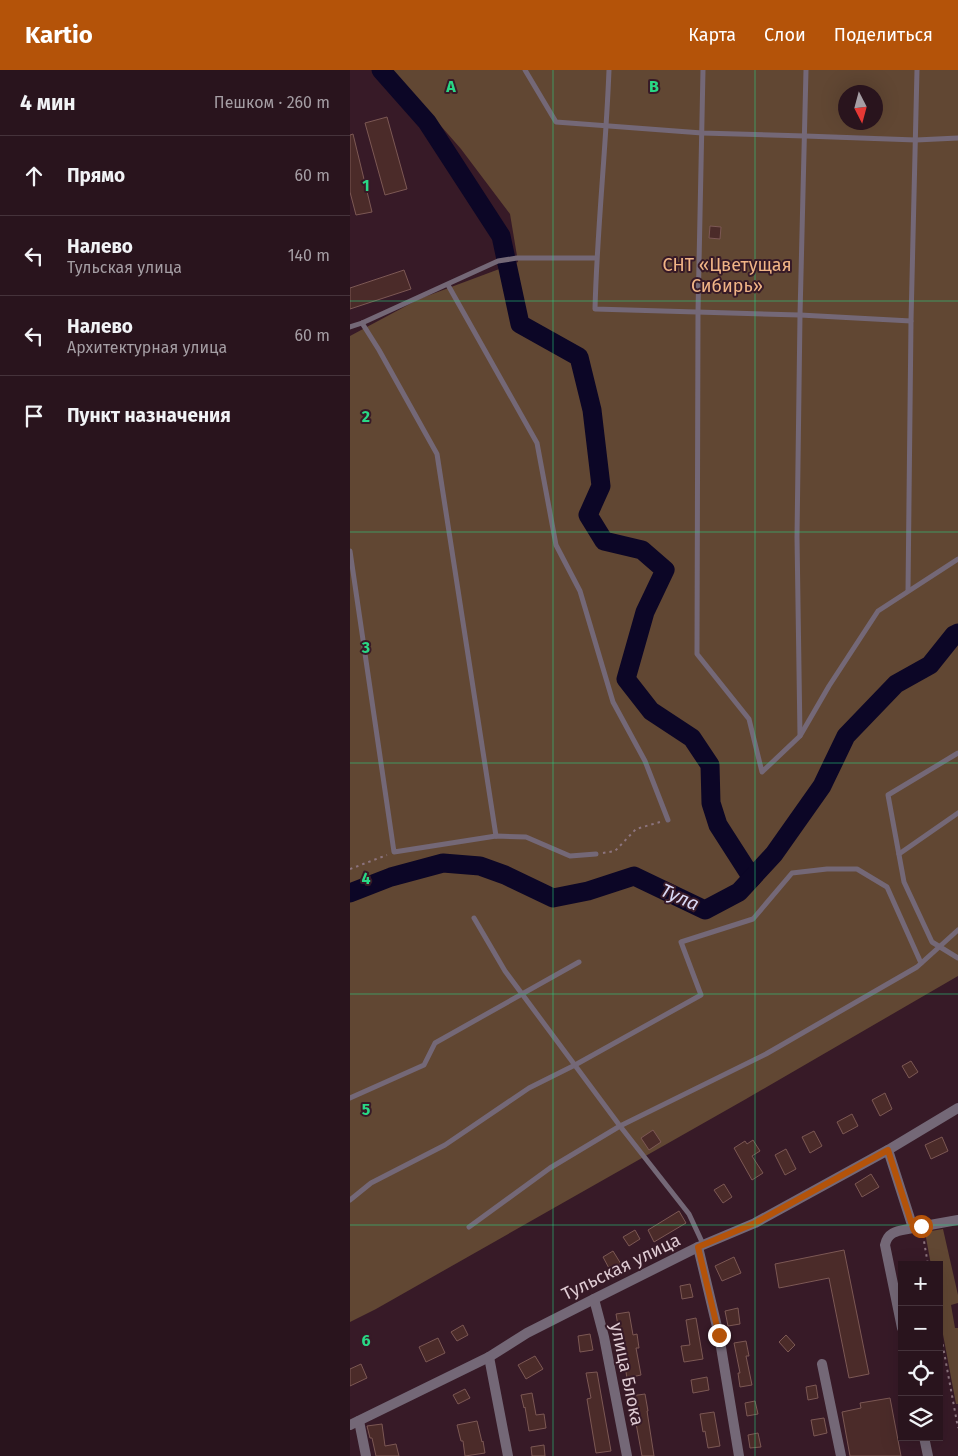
<!DOCTYPE html>
<html lang="ru">
<head>
<meta charset="utf-8">
<style>
  body { margin:0; font-family:"Fira Sans",sans-serif; background:#35212a; color:#f1f3f6 }
  .controls { position:absolute; right:15px; bottom:15px; display:grid; overflow:hidden; border-radius:0px; box-shadow:0 5px 20px #0002 }
  .controls button { width:45px; height:45px; display:grid; place-items:center; padding:0; border:0; border-bottom:1px solid #45333b; background:#29141d; color:#f1f3f6; font:25px sans-serif }
  .compass { position:absolute; left:488px; top:15px; width:45px; height:45px; border-radius:50%; background:#29141d; box-shadow:0 5px 20px #0002; rotate:174deg }
  .stop { position:absolute; width:15px; height:15px; margin:-11px; border:4px solid #b45309; border-radius:50%; background:#fff }
  .stop.end { background:#b45309; border-color:#fff; box-shadow:0 1px 5px #0008 }
  .list { margin:0; padding:0; list-style:none }
  h2 { display:flex; justify-content:space-between; align-items:center; height:65px; margin:0; padding:0 20px; font-size:21px }
  h2 small { font-size:16px; font-weight:400; color:#a59ea4 }
  .list li { display:grid; grid-template-columns:32px 1fr auto; gap:15px; align-items:center; box-sizing:border-box; height:80px; padding:0 20px; border-top:1px solid #45333b }
  .list b { display:block; font-size:19px; white-space:nowrap }
  .list p { margin:0; font-size:16px; white-space:nowrap; color:#a59ea4 }
  .list em { font-size:16px; font-style:normal; color:#a59ea4 }
  .icon { flex:none; width:28px; height:28px; fill:none; stroke:currentColor; stroke-width:2; stroke-linecap:round; stroke-linejoin:round }
  .map { position:relative; flex:none; width:608px; height:1386px; overflow:hidden }
  header { display:flex; align-items:center; gap:30px; box-sizing:border-box; height:70px; padding:0 25px; background:#b45309; color:#fff }
  header strong { font-size:24px }
  nav { display:flex; gap:28px; margin-inline-start:auto; font-size:18px }
  main { display:flex }
  aside { flex:1; background:#29141d }
  .map>svg:first-child { display:block }
  .green { fill:#614733; fill-rule:evenodd }
  .lines { fill:none; stroke-linecap:round; stroke-linejoin:round }
  .river { stroke:#0c0626; stroke-width:19 }
  .building { fill:#4b2b29; stroke:#7c5854 }
  .path { stroke:#8c747e; stroke-width:2; stroke-dasharray:2.5 4; stroke-linecap:butt }
  .service { stroke:#746877; stroke-width:5 }
  .minor { stroke:#746877; stroke-width:10 }
  .tertiary { stroke:#746877; stroke-width:10 }
  .route { stroke:#b45309; stroke-width:6 }
  .grid { fill:none; stroke:#29d885; stroke-width:1; stroke-opacity:0.55 }
  .labels { text-anchor:middle; dominant-baseline:central; stroke-width:4; stroke-linejoin:round; paint-order:stroke }
  .park-label { font-size:18px; fill:#f1b486; stroke:#371a27 }
  .street-label { font-size:18px; fill:#dfcbd3; stroke:#371a27 }
  .water-label { font-size:19px; font-style:italic; fill:#dad9f5; stroke:#371a27 }
  .grid-label { font-size:16px; text-anchor:middle; font-weight:bold; fill:#29d885; stroke:#371a27; stroke-width:4; stroke-linejoin:round; paint-order:stroke }
</style>
</head>
<body>
<header>
<strong>Kartio</strong>
<nav><a>Карта</a><a>Слои</a><a>Поделиться</a></nav>
</header>
<main>
<aside>
<h2>4 мин<small>Пешком · 260 m</small></h2>
<ul class="list">
<li><svg class="icon" aria-label="ahead" viewBox="0 0 24 24"><path d="M12 20V5M6 11l6-6 6 6"/></svg><div><b>Прямо</b></div><em>60 m</em></li>
<li><svg class="icon" aria-label="left" viewBox="0 0 24 24"><path d="M17 20v-9H6M10 6l-5 5 5 5"/></svg><div><b>Налево</b><p>Тульская улица</p></div><em>140 m</em></li>
<li><svg class="icon" aria-label="left" viewBox="0 0 24 24"><path d="M17 20v-9H6M10 6l-5 5 5 5"/></svg><div><b>Налево</b><p>Архитектурная улица</p></div><em>60 m</em></li>
<li><svg class="icon" aria-label="arrive" viewBox="0 0 24 24"><path d="M6 21V4h12l-3 4 3 4H6"/></svg><div><b>Пункт назначения</b></div></li>
</ul>
</aside>
<div class="map">
<svg width="608" height="1386" viewBox="0 0 608 1386">
  <rect width="100%" height="100%" fill="#371a27"/>
  <!-- green -->
  <g class="green">
    <path d="M42,0H608V906L396,1029L26,1239L0,1252V266L69,229L168,192L160,144L111,79ZM496,22H526V52H496Z"/>
    <path d="M593,1159L608,1225V1233L601,1235L605,1258H608V1334H606L589,1243V1195H581L575,1162Z"/>
  </g>
  <g class="lines">
    <!-- river -->
    <g class="river">
      <path d="M31,0L77,52L151,166L170,254L229,287L242,340L251,416L238,445L254,471L292,480L315,500L295,542L276,609L301,641L342,668L360,695L361,733L368,755L402,808"/>
      <path d="M0,823L41,807L93,793L130,796L155,805L203,828L238,821L284,806L355,840L389,822L424,784L472,716L496,666L546,614L580,595L604,565L608,563"/>
    </g>
  </g>
  <!-- building -->
  <g class="building">
    <path d="M37,47L57,119L35,125L15,53Z"/>
    <path d="M3,64L22,142L6,145L0,122V65Z"/>
    <path d="M360,156L371,157L370,169L359,168Z"/>
    <path d="M54,200L61,219L0,239V218Z"/>
    <path d="M561,991L568,1002L559,1008L552,996Z"/>
    <path d="M535,1023L542,1039L530,1046L522,1030Z"/>
    <path d="M502,1044L508,1056L493,1064L487,1052Z"/>
    <path d="M303,1060L311,1072L299,1080L291,1068Z"/>
    <path d="M464,1061L472,1076L460,1083L452,1067Z"/>
    <path d="M592,1067L598,1081L581,1089L575,1075Z"/>
    <path d="M403,1070L410,1081L402,1086L413,1103L402,1110L384,1078L395,1071L397,1074Z"/>
    <path d="M436,1079L446,1099L435,1105L425,1085Z"/>
    <path d="M521,1104L529,1117L512,1127L505,1114Z"/>
    <path d="M374,1114L382,1127L373,1133L364,1120Z"/>
    <path d="M329,1141L336,1153L304,1172L298,1160Z"/>
    <path d="M285,1160L290,1169L279,1176L273,1167Z"/>
    <path d="M494,1180L519,1304L499,1308L479,1208L429,1218L425,1194Z"/>
    <path d="M263,1181L271,1194L260,1200L253,1187Z"/>
    <path d="M384,1187L391,1203L372,1211L365,1196Z"/>
    <path d="M340,1214L343,1227L332,1229L330,1216Z"/>
    <path d="M388,1238L390,1254L378,1256L375,1241Z"/>
    <path d="M279,1242L283,1265L287,1264L289,1278H286L291,1305L277,1308L266,1244Z"/>
    <path d="M346,1248L353,1289L334,1292L331,1276L340,1275L336,1250Z"/>
    <path d="M113,1255L118,1265L107,1271L101,1262Z"/>
    <path d="M240,1264L243,1280L230,1282L228,1266Z"/>
    <path d="M436,1265L445,1275L438,1282L429,1272Z"/>
    <path d="M88,1268L95,1283L76,1292L69,1277Z"/>
    <path d="M396,1271L399,1286H396L402,1315L390,1317L388,1303H390L384,1273Z"/>
    <path d="M185,1286L193,1299L176,1309L168,1295Z"/>
    <path d="M11,1294L17,1308L0,1316V1299Z"/>
    <path d="M247,1302L261,1381L246,1383L237,1329L241,1328L236,1303Z"/>
    <path d="M357,1307L359,1320L343,1323L341,1310Z"/>
    <path d="M466,1315L468,1328L458,1330L456,1317Z"/>
    <path d="M115,1319L120,1328L108,1334L103,1325Z"/>
    <path d="M182,1323L186,1345L194,1344L196,1358L179,1361L175,1337L174,1338L171,1325Z"/>
    <path d="M295,1324L298,1341H297L304,1386H292L281,1326Z"/>
    <path d="M540,1328L551,1386H500L492,1342L511,1338L510,1333Z"/>
    <path d="M405,1331L408,1344L397,1346L395,1333Z"/>
    <path d="M364,1342L370,1376L358,1378L355,1361L353,1362L350,1344Z"/>
    <path d="M474,1348L477,1363L464,1366L461,1350Z"/>
    <path d="M127,1351L132,1372L133,1371L135,1383L115,1386L113,1371H111L107,1355Z"/>
    <path d="M32,1354L35,1376L46,1374L49,1386H26L22,1368H20L17,1356Z"/>
    <path d="M408,1363L411,1377L400,1378L398,1365Z"/>
    <path d="M194,1375L195,1386H182L181,1377Z"/>
  </g>
  <g class="lines">
    <!-- path -->
    <g class="path">
      <path d="M253,783L265,781L286,759L310,752"/>
      <path d="M0,799L37,785"/>
      <path d="M573,1165L578,1195"/>
      <path d="M589,1255L608,1358"/>
    </g>
    <!-- service -->
    <g class="service">
      <path d="M175,0L206,52L352,63L455,66L566,70L608,68"/>
      <path d="M259,0C256,80 247,159 245,239L450,245L561,251"/>
      <path d="M353,0L348,242L347,584L399,649L412,702L450,666L479,616L528,541L608,489"/>
      <path d="M98,215L187,373L206,475L230,521L263,632L295,691L318,750"/>
      <path d="M12,253L29,280L87,384L146,766"/>
      <path d="M0,257L12,253L148,191L167,188H246"/>
      <path d="M0,481L44,782L146,766L176,767L220,786L246,784"/>
      <path d="M558,521L561,251L567,0"/>
      <path d="M450,666L447,467L450,245L456,0"/>
      <path d="M608,683L538,725L554,812L582,872L608,888"/>
      <path d="M549,784L608,743"/>
      <path d="M124,848L155,901L270,1056L339,1144L353,1174"/>
      <path d="M0,1028L74,995L85,973L229,892"/>
      <path d="M0,1130L21,1113L95,1075L179,1018L225,995L351,925L331,872L403,849L442,803L477,799H507L537,817L571,893"/>
      <path d="M119,1157L200,1098L270,1056L416,984L567,897L608,860"/>
    </g>
    <!-- minor -->
    <g class="minor">
      <path d="M538,1080L563,1158L608,1150"/>
      <path d="M348,1177L369,1265L389,1386"/>
      <path d="M244,1229L254,1267L277,1386"/>
      <path d="M139,1287L158,1386"/>
      <path d="M472,1294L491,1386"/>
      <path d="M9,1351L16,1386"/>
      <path d="M0,1355L139,1287L177,1263L244,1229L348,1177L405,1153L538,1080L608,1038"/>
    </g>
    <!-- tertiary -->
    <g class="tertiary">
      <path d="M552,1258L535,1175C538,1160 550,1161 563,1158"/>
      <path d="M574,1367L578,1386"/>
    </g>
  </g>
  <g class="lines">
    <!-- route -->
    <path class="route" d="M369,1265L348,1177L405,1153L538,1080L563,1158L571,1156"/>
  </g>
  <!-- grid -->
  <path class="grid" d="M203,0V1386M405,0V1386M0,231H608M0,462H608M0,693H608M0,924H608M0,1155H608"/>
  <g class="labels">
    <!-- park labels -->
    <g class="park-label">
      <text x="377" y="195">СНТ «Цветущая<tspan x="377" dy="21">Сибирь»</tspan></text>
    </g>
    <!-- street labels -->
    <g class="street-label">
      <text transform="translate(271 1197) rotate(-26)">Тульская улица</text>
      <text transform="translate(277 1304) rotate(78)">улица Блока</text>
    </g>
    <!-- water labels -->
    <g class="water-label">
      <text transform="translate(330 827) rotate(24)">Тула</text>
    </g>
  </g>
  <g class="grid-label">
    <text x="101" y="22">A</text>
    <text x="304" y="22">B</text>
    <text x="16" y="121">1</text>
    <text x="16" y="352">2</text>
    <text x="16" y="583">3</text>
    <text x="16" y="814">4</text>
    <text x="16" y="1045">5</text>
    <text x="16" y="1276">6</text>
  </g>
</svg>
<div class="controls">
<button>+</button>
<button>−</button>
<button><svg class="icon" aria-label="locate" viewBox="0 0 24 24"><circle cx="12" cy="12" r="6"/><path d="M12 2v4M12 18v4M2 12h4M18 12h4"/></svg></button>
<button><svg class="icon" aria-label="layers" viewBox="0 0 24 24"><path d="M12 4l9 5-9 5-9-5zM3 14l9 5 9-5"/></svg></button>
</div>
<svg class="compass" viewBox="-18 -18 36 36"><path d="M0-13l5 13h-10z" fill="#e53935"/><path d="M0 13l5-13h-10z" fill="#a59ea4"/></svg>
<div class="stop" style="left:571px;top:1156px"></div>
<div class="stop end" style="left:369px;top:1265px"></div>
</div>
</main>
</body>
</html>
